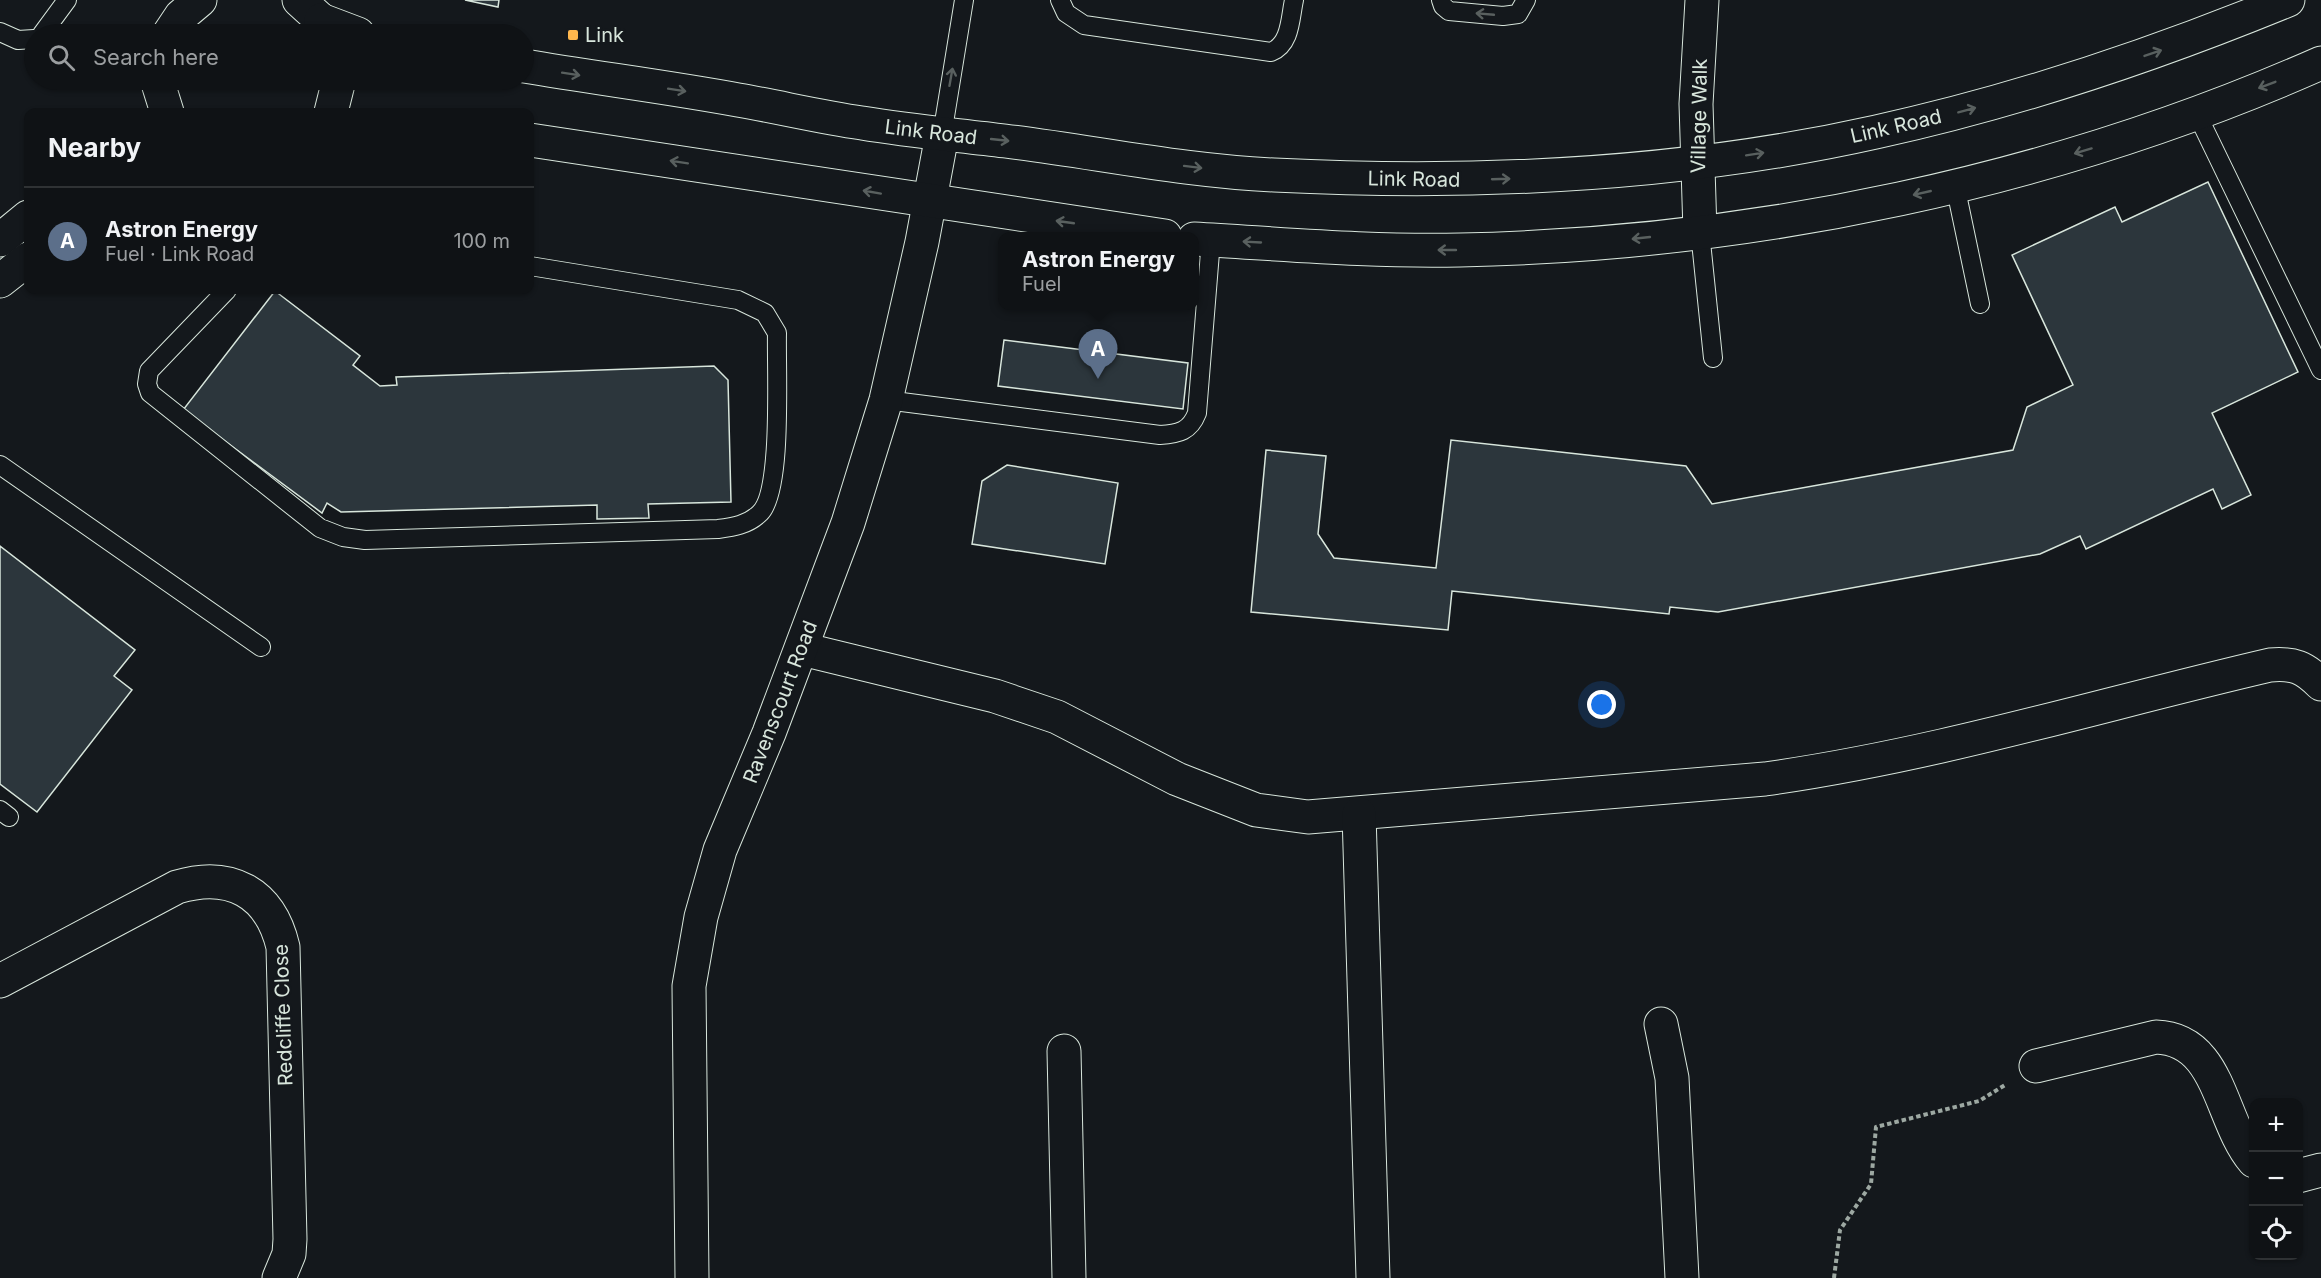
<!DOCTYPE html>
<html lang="en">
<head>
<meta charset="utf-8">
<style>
  body { margin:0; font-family:Inter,sans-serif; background:#1d2022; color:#f1f3f6 }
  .controls { position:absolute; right:18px; bottom:18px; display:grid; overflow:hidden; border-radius:12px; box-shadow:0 2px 4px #0004 }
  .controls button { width:54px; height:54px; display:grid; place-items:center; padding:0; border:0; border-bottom:2px solid #2f3234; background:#0f1215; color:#f1f3f6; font:30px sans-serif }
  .you { position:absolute; left:1602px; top:705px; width:21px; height:21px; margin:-15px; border:4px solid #fff; border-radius:50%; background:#1a73e8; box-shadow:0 0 0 9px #1a73e833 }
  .badge { display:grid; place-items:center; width:39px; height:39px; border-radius:50%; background:#0f766e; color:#fff; font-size:20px; font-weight:700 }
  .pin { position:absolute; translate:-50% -50px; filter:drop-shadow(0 2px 3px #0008) }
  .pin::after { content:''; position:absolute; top:32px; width:21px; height:18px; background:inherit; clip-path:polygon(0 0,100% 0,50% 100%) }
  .popup { position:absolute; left:998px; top:232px; width:201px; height:78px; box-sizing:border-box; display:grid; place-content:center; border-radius:12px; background:#0f1215; filter:drop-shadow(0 2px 4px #0005); font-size:20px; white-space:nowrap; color:#9b9ea0 }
  .popup b { font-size:22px; color:#f1f3f6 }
  .popup::after { content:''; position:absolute; left:50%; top:100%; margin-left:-12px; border:12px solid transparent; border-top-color:#0f1215 }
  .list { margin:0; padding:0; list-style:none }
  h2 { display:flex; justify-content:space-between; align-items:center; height:78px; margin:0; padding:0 24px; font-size:26px }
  h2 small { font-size:20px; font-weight:400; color:#9b9ea0 }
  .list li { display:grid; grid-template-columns:39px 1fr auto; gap:18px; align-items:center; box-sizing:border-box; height:108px; padding:0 24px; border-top:2px solid #2f3234 }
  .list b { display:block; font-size:22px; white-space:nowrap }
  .list p { margin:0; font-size:20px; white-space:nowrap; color:#9b9ea0 }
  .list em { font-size:20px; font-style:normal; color:#9b9ea0 }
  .icon { flex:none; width:33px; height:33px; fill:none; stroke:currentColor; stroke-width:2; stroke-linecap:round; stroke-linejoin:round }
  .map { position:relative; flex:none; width:2321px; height:1278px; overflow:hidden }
  .search { position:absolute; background:#0f1215; box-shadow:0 2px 4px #0004; left:24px; top:24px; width:510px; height:66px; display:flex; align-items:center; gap:15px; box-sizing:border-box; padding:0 21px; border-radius:33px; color:#9b9ea0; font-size:22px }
  .panel { position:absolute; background:#0f1215; box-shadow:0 2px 4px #0004; left:24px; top:108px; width:510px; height:186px; border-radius:12px }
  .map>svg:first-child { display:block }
  .building { fill:#2c363c; stroke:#d8e6dc; stroke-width:1.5 }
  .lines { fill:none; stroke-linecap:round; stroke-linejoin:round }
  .lane-casing { stroke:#d8e6dc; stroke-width:20 }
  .street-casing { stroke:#d8e6dc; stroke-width:35 }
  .secondary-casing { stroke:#d8e6dc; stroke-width:35 }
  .path { stroke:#9da8a2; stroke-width:4; stroke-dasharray:4.5 3; stroke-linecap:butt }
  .lane { stroke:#14181c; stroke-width:18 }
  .street { stroke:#14181c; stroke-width:33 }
  .secondary { stroke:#14181c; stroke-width:33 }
  .oneway { stroke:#59605f }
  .poi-dot { fill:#ffb74d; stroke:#14181c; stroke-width:2 }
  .labels { text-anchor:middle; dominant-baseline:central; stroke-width:4.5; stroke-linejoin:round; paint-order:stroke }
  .poi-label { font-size:20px; fill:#d8e6dc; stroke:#14181c; text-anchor:start }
  .street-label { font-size:20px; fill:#d8e6dc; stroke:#14181c }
</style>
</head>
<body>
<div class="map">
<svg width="2321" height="1278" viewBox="0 0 2321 1278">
  <rect width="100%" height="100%" fill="#14181c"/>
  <!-- building -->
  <g class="building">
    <path d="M465,0H499L498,7Z"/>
    <path d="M2208,182L2298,372L2212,413L2251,495L2222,509L2213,489L2086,549L2080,536L2040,554L1718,612L1670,607L1669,614L1452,591L1448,630L1251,612L1266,450L1326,456L1318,534L1334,558L1436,568L1451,440L1686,466L1712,504L2013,450L2027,407L2073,385L2012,255L2115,207L2122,222Z"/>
    <path d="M275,291L360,356L353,365L380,386L397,385L396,377L714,366L728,380L731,502L648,504L649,518L597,519V505L341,512L327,503L322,513L183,410Z"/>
    <path d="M1004,340L1188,363L1183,409L998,386Z"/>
    <path d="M1007,465L1118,483L1105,564L972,544L982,481Z"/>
    <path d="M0,546L135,650L114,676L132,690L37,812L0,784Z"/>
  </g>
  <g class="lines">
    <!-- lane casing -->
    <g class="lane-casing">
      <g id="lane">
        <path d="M1060,0L1066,13L1084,25L1271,52C1291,44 1290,18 1294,0"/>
        <path d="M1441,0L1443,6L1449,11L1503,16L1518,14L1526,0"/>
        <path d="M0,32L18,40L34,39"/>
        <path d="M42,34L67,0"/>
        <path d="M2196,112L2321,370"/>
        <path d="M942,135L964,0"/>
        <path d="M1955,185L1980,304"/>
        <path d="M1700,232L1713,358"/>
        <path d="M227,290L149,371L147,384L150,393L320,528L343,537L365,540L718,529C733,527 748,525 760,513C783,491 776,369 777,333L765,313L738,300L530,266"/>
        <path d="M886,400L1160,435C1179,434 1190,431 1197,413L1211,240"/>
        <path d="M0,465L261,647"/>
        <path d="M0,810L9,817"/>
      </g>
    </g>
    <!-- street casing -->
    <g class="street-casing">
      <g id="street">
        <path d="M1700,232L1696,104L1702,0"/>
        <path d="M802,649L995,696L1057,717L1177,779L1256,810L1308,817L1765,779C1937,755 2102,704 2270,665C2294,663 2304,667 2321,684"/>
        <path d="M1359,814L1373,1278"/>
        <path d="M0,981L177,887C230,871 270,892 283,947L290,1239L289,1254L279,1278"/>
        <path d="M1661,1024L1672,1078L1682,1278"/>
        <path d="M1064,1051L1069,1278"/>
        <path d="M2036,1066L2156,1037C2221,1039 2219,1120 2254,1161"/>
        <path d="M2298,1176L2321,1170"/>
        <path d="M692,1278L689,986L701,917L720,850L769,733L848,523L886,400L922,242L942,135"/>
      </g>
    </g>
    <!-- secondary casing -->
    <g class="secondary-casing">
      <g id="secondary">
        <path d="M299,0L321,20L329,34"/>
        <path d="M321,20L358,34"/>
        <path d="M169,34L181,16L200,0"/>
        <path d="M524,66C595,78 667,87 738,100C779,107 820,117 862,123C910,131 957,135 1005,141C1095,152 1184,171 1274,175C1475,185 1679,176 1876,132C2018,101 2154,55 2288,0"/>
        <path d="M157,80L167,112"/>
        <path d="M331,112L339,80"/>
        <path d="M530,140L1165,236"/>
        <path d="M1194,239C1283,244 1372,252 1460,250C1754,244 2052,182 2321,63"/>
        <path d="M0,240L28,217"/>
        <path d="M0,281L28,259"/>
      </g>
    </g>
    <!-- path -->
    <path class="path" d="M1834,1278L1840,1230L1871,1184L1876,1127L1979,1101L2005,1085"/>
    <!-- lane -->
    <use href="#lane" class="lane"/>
    <!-- street -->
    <use href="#street" class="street"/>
    <!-- secondary -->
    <use href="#secondary" class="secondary"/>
  </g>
  <!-- one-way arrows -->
  <defs><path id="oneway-shaft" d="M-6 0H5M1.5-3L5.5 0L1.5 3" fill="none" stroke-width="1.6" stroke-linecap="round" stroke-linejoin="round" transform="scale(1.5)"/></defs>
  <g class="oneway">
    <use href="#oneway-shaft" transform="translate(1485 14) rotate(-175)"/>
    <use href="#oneway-shaft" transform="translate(2153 53) rotate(-19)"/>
    <use href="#oneway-shaft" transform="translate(571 74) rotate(9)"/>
    <use href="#oneway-shaft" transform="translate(951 77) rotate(-80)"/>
    <use href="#oneway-shaft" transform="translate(2267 85) rotate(159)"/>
    <use href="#oneway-shaft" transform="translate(677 90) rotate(9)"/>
    <use href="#oneway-shaft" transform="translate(1967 110) rotate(-15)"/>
    <use href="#oneway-shaft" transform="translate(1000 140) rotate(6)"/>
    <use href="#oneway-shaft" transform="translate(2083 151) rotate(163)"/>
    <use href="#oneway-shaft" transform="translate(1755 154) rotate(-9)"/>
    <use href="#oneway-shaft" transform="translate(679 162) rotate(-171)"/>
    <use href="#oneway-shaft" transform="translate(1193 167) rotate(7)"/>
    <use href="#oneway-shaft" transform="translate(1501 179) rotate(-2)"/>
    <use href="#oneway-shaft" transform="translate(872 192) rotate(-170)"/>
    <use href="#oneway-shaft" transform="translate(1922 193) rotate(167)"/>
    <use href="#oneway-shaft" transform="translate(1065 222) rotate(-172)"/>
    <use href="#oneway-shaft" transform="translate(1641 238) rotate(174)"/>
    <use href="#oneway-shaft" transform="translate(1252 242) rotate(-177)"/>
    <use href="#oneway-shaft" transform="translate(1447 250) rotate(-180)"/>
  </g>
  <!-- markers -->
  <rect class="poi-dot" x="567" y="29" width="12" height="12" rx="3"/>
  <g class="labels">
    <!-- poi labels -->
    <g class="poi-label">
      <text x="585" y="35">Link</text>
    </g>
    <!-- street labels -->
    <g class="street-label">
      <text transform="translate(1699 116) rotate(-89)">Village Walk</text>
      <text transform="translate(1896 126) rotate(-13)">Link Road</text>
      <text transform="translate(931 132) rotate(7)">Link Road</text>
      <text transform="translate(1414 179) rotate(1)">Link Road</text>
      <text transform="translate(780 702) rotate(-69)">Ravenscourt Road</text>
      <text transform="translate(283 1015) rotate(-92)">Redcliffe Close</text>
    </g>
  </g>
</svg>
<div class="controls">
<button>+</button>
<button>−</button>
<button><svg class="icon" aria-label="locate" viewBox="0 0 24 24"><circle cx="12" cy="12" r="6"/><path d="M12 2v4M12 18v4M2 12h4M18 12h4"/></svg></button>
</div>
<div class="you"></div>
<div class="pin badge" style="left:1098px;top:379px;background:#5c6f8a">A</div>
<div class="popup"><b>Astron Energy</b>Fuel</div>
<div class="search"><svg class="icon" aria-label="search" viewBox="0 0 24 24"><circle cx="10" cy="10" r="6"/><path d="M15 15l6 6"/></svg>Search here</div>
<section class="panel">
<h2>Nearby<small></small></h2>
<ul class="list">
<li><span class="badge" style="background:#5c6f8a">A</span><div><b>Astron Energy</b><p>Fuel · Link Road</p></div><em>100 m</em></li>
</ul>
</section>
</div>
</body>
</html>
